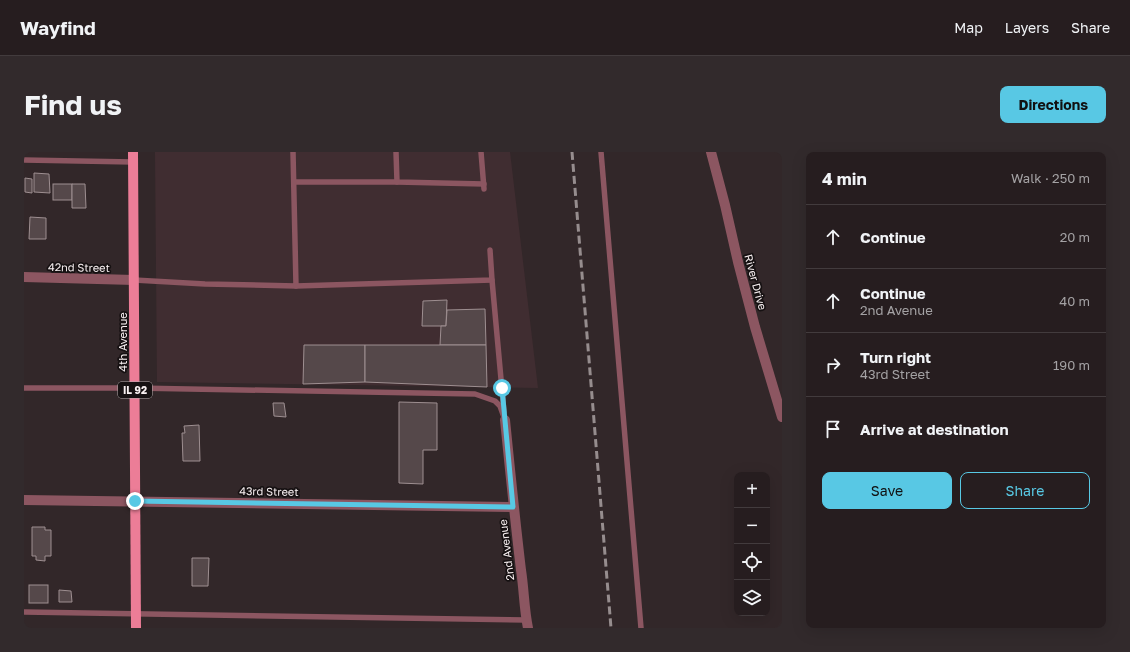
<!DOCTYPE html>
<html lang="en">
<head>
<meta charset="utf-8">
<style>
  body { margin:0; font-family:"Golos Text",sans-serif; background:#322a2c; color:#f1f3f6 }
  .controls { position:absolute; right:12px; bottom:12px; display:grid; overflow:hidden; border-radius:8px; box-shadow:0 4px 16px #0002 }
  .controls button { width:36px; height:36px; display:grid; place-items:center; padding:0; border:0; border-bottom:1px solid #423b3d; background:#261d1f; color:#f1f3f6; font:20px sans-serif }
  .stop { position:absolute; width:12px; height:12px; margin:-9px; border:3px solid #58c8e4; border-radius:50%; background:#fff }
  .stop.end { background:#58c8e4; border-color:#fff; box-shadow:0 1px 4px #0008 }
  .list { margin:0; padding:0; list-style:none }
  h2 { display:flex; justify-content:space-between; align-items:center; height:52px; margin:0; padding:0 16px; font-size:17px }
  h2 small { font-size:13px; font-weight:400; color:#a4a2a4 }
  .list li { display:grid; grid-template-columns:26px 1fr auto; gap:12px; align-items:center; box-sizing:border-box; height:64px; padding:0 16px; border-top:1px solid #423b3d }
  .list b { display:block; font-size:15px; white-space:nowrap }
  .list p { margin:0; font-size:13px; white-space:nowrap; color:#a4a2a4 }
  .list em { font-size:13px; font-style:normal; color:#a4a2a4 }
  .actions { display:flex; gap:8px; padding:12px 16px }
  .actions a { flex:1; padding:9px 0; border:1px solid #58c8e4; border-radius:8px; text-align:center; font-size:14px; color:#58c8e4 }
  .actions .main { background:#58c8e4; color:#111 }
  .icon { flex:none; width:22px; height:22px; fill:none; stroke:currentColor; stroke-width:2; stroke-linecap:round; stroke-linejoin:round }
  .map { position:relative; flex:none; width:758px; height:476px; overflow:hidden; border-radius:8px }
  header { display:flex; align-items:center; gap:24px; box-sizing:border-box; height:56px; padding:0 20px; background:#261d1f; border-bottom:1px solid #423b3d }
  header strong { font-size:19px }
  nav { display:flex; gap:22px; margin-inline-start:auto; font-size:14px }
  .intro { display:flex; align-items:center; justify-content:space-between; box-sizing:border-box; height:96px; padding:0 24px }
  h1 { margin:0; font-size:28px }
  .button { padding:10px 18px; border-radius:8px; background:#58c8e4; color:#111; font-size:14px; font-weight:700 }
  main { display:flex; gap:24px; padding:0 24px }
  aside { flex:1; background:#261d1f; border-radius:8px; box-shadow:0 4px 16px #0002 }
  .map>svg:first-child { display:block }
  .built { fill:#402d31 }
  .building { fill:#55484a; stroke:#9e8f91 }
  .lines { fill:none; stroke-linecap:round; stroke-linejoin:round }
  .service { stroke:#8c5661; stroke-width:5.5 }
  .minor { stroke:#8c5661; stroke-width:10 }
  .tertiary { stroke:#8c5661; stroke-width:10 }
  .primary { stroke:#ec7d97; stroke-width:10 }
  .rail { stroke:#968d8e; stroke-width:3; stroke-dasharray:8 4; stroke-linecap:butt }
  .route { stroke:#58c8e4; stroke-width:5 }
  .labels { text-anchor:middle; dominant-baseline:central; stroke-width:3.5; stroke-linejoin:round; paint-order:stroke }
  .shield { fill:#161112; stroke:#b4adae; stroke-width:1 }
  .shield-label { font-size:10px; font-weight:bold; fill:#f8f0f1 }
  .street-label { font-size:11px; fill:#f8f0f1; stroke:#161112 }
</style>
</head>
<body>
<header>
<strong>Wayfind</strong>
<nav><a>Map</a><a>Layers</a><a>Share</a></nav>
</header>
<div class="intro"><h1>Find us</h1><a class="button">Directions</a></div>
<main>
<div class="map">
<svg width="758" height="476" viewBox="0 0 758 476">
  <rect width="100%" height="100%" fill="#322729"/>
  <!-- built -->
  <path class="built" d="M131,0H486L514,236L133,230Z"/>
  <!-- building -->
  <g class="building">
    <path d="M10,21L25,22L26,41L10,40Z"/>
    <path d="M1,26L8,27V41L1,40Z"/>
    <rect x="29" y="32" width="19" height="16"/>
    <path d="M48,32H61L62,56H48Z"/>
    <path d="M6,65L22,66V87H5Z"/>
    <path d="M423,148L422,174H398L399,149Z"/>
    <path d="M461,157L462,193H416L417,174H422L423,158Z"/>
    <path d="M280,193H341V230L279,232Z"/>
    <path d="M341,193H462L463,235L341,230Z"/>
    <path d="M375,250L413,251V298H399V332L375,331Z"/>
    <path d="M249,251H260L262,265L250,264Z"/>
    <path d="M175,273L176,309H159L158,281H161L160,274Z"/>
    <path d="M8,375H21V378H27V404H21V409L12,408V404H8Z"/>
    <path d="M168,406H185L184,434H168Z"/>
    <rect x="5" y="433" width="19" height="18"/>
    <path d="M35,438L47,439L48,450H35Z"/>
  </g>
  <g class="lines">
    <!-- service -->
    <g class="service">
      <path d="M372,0L373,30L460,32"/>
      <path d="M457,0L460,37"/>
      <path d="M577,0L617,476"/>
      <path d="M0,8L109,10"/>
      <path d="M270,30H373"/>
      <path d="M110,128L181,132L272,134L269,0"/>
      <path d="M468,128L480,260"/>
      <path d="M272,134L468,128L466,98"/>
      <path d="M0,236H111L451,242L471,249L476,254L481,268"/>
      <path d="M0,460L502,468"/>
    </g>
    <!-- minor -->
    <g class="minor">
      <path d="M0,125L110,128"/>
      <path d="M481,268C486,318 491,368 497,418C500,437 500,457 504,476"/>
      <path d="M0,348L489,355"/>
    </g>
    <!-- tertiary -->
    <path class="tertiary" d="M687,0L701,53L714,110L731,175L758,265"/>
    <!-- primary -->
    <path class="primary" d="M109,0L112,476"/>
    <!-- rail -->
    <path class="rail" d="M548,0L587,476"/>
  </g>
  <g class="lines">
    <!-- route -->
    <path class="route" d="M111,349L489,355L478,236"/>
  </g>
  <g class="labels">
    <!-- shield labels -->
    <rect class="shield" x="94" y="230" width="34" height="16" rx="3"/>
    <g class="shield-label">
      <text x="111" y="238">IL 92</text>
    </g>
    <!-- street labels -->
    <g class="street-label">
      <text transform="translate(55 115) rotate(1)">42nd Street</text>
      <text transform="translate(732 130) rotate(75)">River Drive</text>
      <text transform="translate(98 190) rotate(-90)">4th Avenue</text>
      <text transform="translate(245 339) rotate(1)">43rd Street</text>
      <text transform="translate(482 398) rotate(-97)">2nd Avenue</text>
    </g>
  </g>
</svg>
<div class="controls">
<button>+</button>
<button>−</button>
<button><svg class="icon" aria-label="locate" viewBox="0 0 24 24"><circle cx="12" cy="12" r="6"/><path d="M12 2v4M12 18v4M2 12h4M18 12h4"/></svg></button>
<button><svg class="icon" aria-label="layers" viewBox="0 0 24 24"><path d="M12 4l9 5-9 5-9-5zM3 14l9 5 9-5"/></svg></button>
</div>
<div class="stop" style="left:478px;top:236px"></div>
<div class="stop end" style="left:111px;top:349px"></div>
</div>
<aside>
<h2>4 min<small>Walk · 250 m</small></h2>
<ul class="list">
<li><svg class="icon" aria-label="ahead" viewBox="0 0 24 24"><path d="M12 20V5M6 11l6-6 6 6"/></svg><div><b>Continue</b></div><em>20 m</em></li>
<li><svg class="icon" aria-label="ahead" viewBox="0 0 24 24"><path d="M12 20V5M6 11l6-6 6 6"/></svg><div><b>Continue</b><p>2nd Avenue</p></div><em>40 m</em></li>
<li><svg class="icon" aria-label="right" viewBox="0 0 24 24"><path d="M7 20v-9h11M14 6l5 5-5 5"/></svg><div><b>Turn right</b><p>43rd Street</p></div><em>190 m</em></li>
<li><svg class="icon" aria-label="arrive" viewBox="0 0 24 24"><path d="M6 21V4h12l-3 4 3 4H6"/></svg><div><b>Arrive at destination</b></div></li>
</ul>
<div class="actions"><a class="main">Save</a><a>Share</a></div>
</aside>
</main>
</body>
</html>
